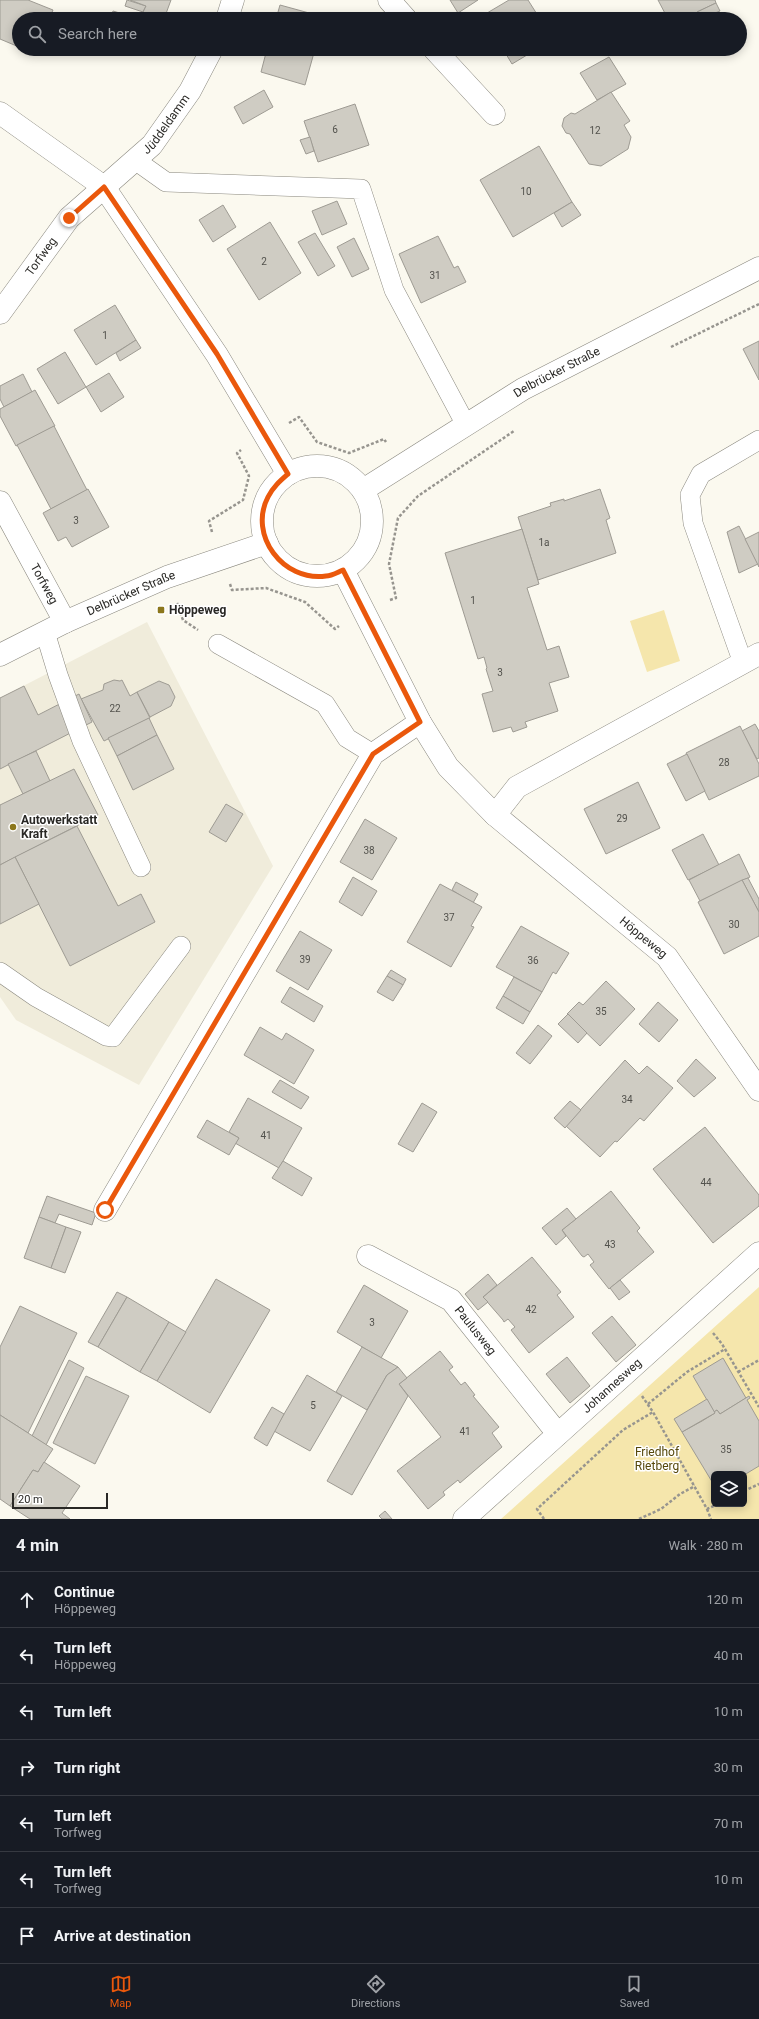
<!DOCTYPE html>
<html lang="en">
<head>
<meta charset="utf-8">
<style>
  body { margin:0; font-family:Roboto,sans-serif; background:#20242c; color:#f1f3f6 }
  .controls { position:absolute; right:12px; bottom:12px; display:grid; overflow:hidden; border-radius:6px; box-shadow:0 2px 10px #0003 }
  .controls button { width:36px; height:36px; display:grid; place-items:center; padding:0; border:0; border-bottom:1px solid #363941; background:#171b24; color:#f1f3f6; font:20px sans-serif }
  .scale { position:absolute; left:12px; bottom:10px; width:96px; box-sizing:border-box; padding-left:4px; border:2px solid #292825; border-top:0; font-size:11px; line-height:14px; white-space:nowrap; color:#292825; -webkit-text-stroke:3px #fff; paint-order:stroke }
  .stop { position:absolute; width:12px; height:12px; margin:-9px; border:3px solid #ea580c; border-radius:50%; background:#fff }
  .stop.end { background:#ea580c; border-color:#fff; box-shadow:0 1px 4px #0008 }
  .list { margin:0; padding:0; list-style:none }
  h2 { display:flex; justify-content:space-between; align-items:center; height:52px; margin:0; padding:0 16px; font-size:17px }
  h2 small { font-size:13px; font-weight:400; color:#9ea1a6 }
  .list li { display:grid; grid-template-columns:26px 1fr auto; gap:12px; align-items:center; box-sizing:border-box; height:56px; padding:0 16px; border-top:1px solid #363941 }
  .list b { display:block; font-size:15px; white-space:nowrap }
  .list p { margin:0; font-size:13px; white-space:nowrap; color:#9ea1a6 }
  .list em { font-size:13px; font-style:normal; color:#9ea1a6 }
  .icon { flex:none; width:22px; height:22px; fill:none; stroke:currentColor; stroke-width:2; stroke-linecap:round; stroke-linejoin:round }
  .map { position:relative; flex:none; width:759px; height:1519px; overflow:hidden }
  .search { position:absolute; background:#171b24; box-shadow:0 2px 10px #0003; left:12px; right:12px; top:12px; height:44px; display:flex; align-items:center; gap:10px; box-sizing:border-box; padding:0 14px; border-radius:22px; color:#9ea1a6; font-size:15px }
  .sheet { height:444px; background:#171b24 }
  nav { display:flex; justify-content:space-around; align-items:center; box-sizing:border-box; height:56px; border-top:1px solid #363941; background:#171b24; font-size:11px; color:#9ea1a6 }
  nav a { display:grid; justify-items:center; gap:2px }
  nav .on { color:#ea580c }
  .map>svg:first-child { display:block }
  .built { fill:#f0ecdb }
  .green { fill:#f5e6ac; fill-rule:evenodd }
  .building { fill:#cfccc3; stroke:#9e9b93 }
  .lines { fill:none; stroke-linecap:round; stroke-linejoin:round }
  .service-casing { stroke:#8a887f; stroke-width:20 }
  .minor-casing { stroke:#8a887f; stroke-width:23 }
  .path { stroke:#97958f; stroke-width:2.5; stroke-dasharray:3 2; stroke-linecap:butt }
  .service { stroke:#fff; stroke-width:19 }
  .minor { stroke:#fff; stroke-width:22 }
  .route { stroke:#ea580c; stroke-width:5 }
  .poi-dot { fill:#8c771c; stroke:#fff; stroke-width:1.5 }
  .labels { text-anchor:middle; dominant-baseline:central; stroke-width:3; stroke-linejoin:round; paint-order:stroke }
  .number-label { font-size:10px; fill:#52514c }
  .street-label { font-size:12px; fill:#292825; stroke:#fff }
  .poi-label { font-size:12px; font-weight:bold; fill:#292825; stroke:#fff; text-anchor:start }
  .park-label { font-size:12px; fill:#56480b; stroke:#fff }
</style>
</head>
<body>
<div class="map">
<svg width="759" height="1519" viewBox="0 0 759 1519">
  <rect width="100%" height="100%" fill="#fbf9ef"/>
  <!-- built -->
  <path class="built" d="M147,622L273,866L139,1085L16,1020L0,997V698Z"/>
  <!-- green -->
  <g class="green">
    <path d="M664,610L680,661L647,672L630,621Z"/>
    <path d="M759,1287V1519H501ZM714,1474H744V1504H714Z"/>
  </g>
  <!-- building -->
  <g class="building">
    <path d="M0,0H28L53,10L49,19H19V47L0,39Z"/>
    <path d="M127,0L146,6L143,12L125,6Z"/>
    <path d="M130,0H171L164,19L143,12L146,6Z"/>
    <path d="M450,0H478L458,13Z"/>
    <path d="M509,0H528L540,19H484L482,16Z"/>
    <path d="M658,0H715L716,3L697,12L700,19H668Z"/>
    <path d="M716,3L720,11L700,19L697,12Z"/>
    <path d="M280,5L331,19H276Z"/>
    <path d="M113,11L123,14L121,19H110Z"/>
    <path d="M123,14L136,19H121Z"/>
    <path d="M25,49H37L35,53Z"/>
    <path d="M267,49H315L305,85L261,72Z"/>
    <path d="M503,49H537L512,64Z"/>
    <path d="M609,57L626,84L597,100L580,73Z"/>
    <path d="M264,90L273,107L243,124L234,107Z"/>
    <path d="M611,92L630,121L624,125L631,137L628,149L601,166L589,164L570,134L566,133L562,126L564,118L571,113L575,114Z"/>
    <path d="M355,104L369,145L318,162L304,121Z"/>
    <path d="M310,137L314,151L306,154L300,140Z"/>
    <path d="M539,146L572,202L513,237L480,180Z"/>
    <path d="M337,201L347,224L322,235L312,211Z"/>
    <path d="M572,202L581,215L562,227L554,213Z"/>
    <path d="M223,205L236,227L213,242L199,220Z"/>
    <path d="M270,222L301,273L259,300L227,249Z"/>
    <path d="M315,233L335,266L318,276L298,242Z"/>
    <path d="M438,236L454,268L458,266L466,282L421,303L399,254Z"/>
    <path d="M354,238L369,269L352,277L337,247Z"/>
    <path d="M115,305L136,340L96,365L74,330Z"/>
    <path d="M136,340L141,348L120,361L116,353Z"/>
    <path d="M759,341V380L743,349Z"/>
    <path d="M65,352L86,387L58,404L37,369Z"/>
    <path d="M109,373L124,397L101,412L86,387Z"/>
    <path d="M23,374L32,392L4,407L0,399V386Z"/>
    <path d="M35,390L55,426L16,446L0,416V409Z"/>
    <path d="M54,426L87,490L51,509L17,445Z"/>
    <path d="M88,489L109,527L72,547L66,537L58,541L43,513Z"/>
    <path d="M600,489L610,518L606,520L616,553L538,580L518,517L551,506L550,503L564,499V501Z"/>
    <path d="M739,526L758,564L739,573L727,532Z"/>
    <path d="M522,529L539,584L527,588L547,650L559,646L569,677L549,683L558,711L525,722L527,727L513,732L511,727L493,732L482,694L493,691L486,669L487,668L484,657L478,659L445,553Z"/>
    <path d="M759,532V567L745,539Z"/>
    <path d="M114,680L120,681L122,680L130,696L137,692L150,718L104,741L81,699L103,690L104,684Z"/>
    <path d="M159,681L169,685L175,697L171,706L150,717L137,692Z"/>
    <path d="M24,686L38,715L79,694L92,722L0,769V698Z"/>
    <path d="M149,718L157,735L117,756L108,738Z"/>
    <path d="M755,724L759,731V758L757,759L742,731Z"/>
    <path d="M740,726L759,764V776L709,800L686,753Z"/>
    <path d="M157,735L174,769L133,790L117,756Z"/>
    <path d="M36,751L50,781L23,794L8,764Z"/>
    <path d="M687,754L705,791L686,801L667,764Z"/>
    <path d="M74,769L98,815L0,865V805Z"/>
    <path d="M638,782L660,828L606,854L584,809Z"/>
    <path d="M226,804L243,814L226,842L209,832Z"/>
    <path d="M365,819L397,838L372,880L340,862Z"/>
    <path d="M77,826L118,906L141,894L155,922L70,966L15,857Z"/>
    <path d="M703,834L719,865L688,880L672,850Z"/>
    <path d="M739,854L750,877L700,901L689,880Z"/>
    <path d="M15,857L39,904L0,924V865Z"/>
    <path d="M353,877L377,891L362,916L339,902Z"/>
    <path d="M748,878L759,899V912L742,880Z"/>
    <path d="M742,880L759,912V936L724,954L698,902Z"/>
    <path d="M456,882L478,894L473,903L452,890Z"/>
    <path d="M440,884L482,907L471,926L474,927L451,967L407,942Z"/>
    <path d="M521,926L569,953L556,974L553,972L542,992L496,967Z"/>
    <path d="M300,931L332,950L308,990L276,971Z"/>
    <path d="M391,970L406,979L403,985L387,976Z"/>
    <path d="M387,976L403,985L393,1001L377,992Z"/>
    <path d="M514,977L542,992L530,1012L503,996Z"/>
    <path d="M606,981L635,1009L600,1046L567,1014L579,1002L583,1005Z"/>
    <path d="M290,987L323,1006L314,1022L281,1002Z"/>
    <path d="M503,996L530,1012L523,1024L496,1008Z"/>
    <path d="M658,1002L678,1020L659,1042L639,1024Z"/>
    <path d="M568,1014L587,1033L578,1043L558,1024Z"/>
    <path d="M538,1025L552,1036L530,1064L516,1053Z"/>
    <path d="M260,1027L282,1040L286,1033L314,1050L294,1084L244,1055Z"/>
    <path d="M696,1059L716,1078L694,1097L677,1081Z"/>
    <path d="M625,1060L639,1074L647,1066L673,1088L644,1121L640,1118L617,1142L615,1141L600,1157L566,1126Z"/>
    <path d="M280,1080L309,1097L301,1109L272,1092Z"/>
    <path d="M248,1098L302,1128L279,1168L235,1143L239,1138L229,1132Z"/>
    <path d="M570,1101L581,1110L565,1128L554,1118Z"/>
    <path d="M422,1103L437,1112L413,1152L398,1144Z"/>
    <path d="M207,1120L239,1138L229,1155L197,1137Z"/>
    <path d="M705,1127L759,1195V1206L713,1243L653,1169Z"/>
    <path d="M283,1161L312,1178L302,1196L272,1178Z"/>
    <path d="M611,1191L640,1228L637,1231L654,1252L609,1289L590,1265L594,1262L588,1254L584,1257L582,1256L562,1230Z"/>
    <path d="M47,1196L96,1213L92,1225L59,1214L55,1223L39,1217Z"/>
    <path d="M567,1208L576,1219L562,1230L566,1236L556,1245L542,1228Z"/>
    <path d="M39,1217L66,1227L51,1268L24,1258Z"/>
    <path d="M66,1227L81,1232L65,1273L51,1268Z"/>
    <path d="M532,1257L561,1292L557,1295L574,1317L529,1353L511,1330L515,1327L508,1319L504,1322L503,1320L483,1297Z"/>
    <path d="M488,1274L497,1285L483,1297L488,1302L478,1310L465,1294Z"/>
    <path d="M216,1279L270,1310L210,1413L157,1381Z"/>
    <path d="M620,1280L630,1292L619,1300L610,1288Z"/>
    <path d="M364,1285L408,1311L381,1358L337,1332Z"/>
    <path d="M117,1292L127,1297L98,1347L88,1342Z"/>
    <path d="M127,1297L169,1322L140,1372L98,1347Z"/>
    <path d="M20,1306L77,1333L28,1433L0,1415V1347Z"/>
    <path d="M612,1316L636,1345L616,1362L592,1333Z"/>
    <path d="M169,1322L186,1332L157,1381L140,1372Z"/>
    <path d="M362,1347L398,1367L387,1375L367,1410L336,1392Z"/>
    <path d="M440,1351L453,1367L449,1370L461,1385L465,1382L475,1395L473,1396L499,1427L492,1433L502,1447L460,1483L458,1480L443,1492L445,1495L428,1509L397,1471L441,1437L399,1384Z"/>
    <path d="M567,1357L590,1386L570,1403L546,1374Z"/>
    <path d="M723,1358L746,1398L720,1414L717,1410L714,1412L693,1376Z"/>
    <path d="M69,1360L84,1368L46,1445L32,1436Z"/>
    <path d="M398,1367L407,1378L399,1384L408,1396L352,1495L327,1481L387,1375Z"/>
    <path d="M307,1375L342,1396L310,1451L274,1431Z"/>
    <path d="M86,1376L129,1396L95,1464L53,1443Z"/>
    <path d="M749,1396L750,1398L747,1400L759,1421V1466L744,1475L714,1474V1485L682,1432L702,1421L715,1413L714,1412L717,1410L720,1414Z"/>
    <path d="M707,1399L715,1413L682,1432L674,1419Z"/>
    <path d="M272,1407L284,1414L267,1446L254,1438Z"/>
    <path d="M0,1415L53,1449L38,1472L33,1470L10,1506L0,1499Z"/>
    <path d="M44,1462L80,1486L62,1513L70,1519H30L10,1506L33,1470L38,1472Z"/>
    <path d="M385,1511L392,1519H382L379,1516Z"/>
  </g>
  <g class="lines">
    <!-- service casing -->
    <g class="service-casing">
      <g id="service">
        <path d="M135,160L166,182L361,189L394,290L466,425"/>
        <path d="M45,632L58,675L82,741L141,867"/>
        <path d="M218,644L325,704L347,738L373,754"/>
        <path d="M743,663L693,523L690,495L701,474L759,440"/>
        <path d="M0,972L36,997L106,1036L113,1037L181,946"/>
      </g>
    </g>
    <!-- minor casing -->
    <g class="minor-casing">
      <g id="minor">
        <path d="M389,0L406,19"/>
        <path d="M227,19L233,0"/>
        <path d="M434,49L494,114"/>
        <path d="M0,113L104,187L217,355L288,474"/>
        <path id="s1" d="M0,313L69,218L152,145L190,91L212,49"/>
        <circle cx="317" cy="521" r="55"/>
        <path id="s2" d="M363,490L523,389L759,268"/>
        <path id="s3" d="M0,502L65,622"/>
        <path id="s4" d="M343,570L420,722L448,767L495,815L667,957L759,1090"/>
        <path id="s5" d="M0,655L65,622L167,577L267,543"/>
        <path d="M495,815L517,787L759,654"/>
        <path d="M105,1210L373,754L420,722"/>
        <path id="s6" d="M368,1256L451,1300L558,1434"/>
        <path id="s7" d="M464,1519L759,1253"/>
      </g>
    </g>
    <!-- path -->
    <g class="path">
      <path d="M671,347L759,304"/>
      <path d="M289,423L299,417L317,442L349,453L384,439L386,442"/>
      <path d="M212,532L209,521L243,500L249,476L237,453L241,450"/>
      <path d="M230,584L232,590L266,588L305,602L335,629L339,626"/>
      <path d="M390,600L396,598L389,564L398,518L418,496L514,431"/>
      <path d="M177,603L183,620L198,630"/>
      <path d="M713,1333L722,1344L759,1407"/>
      <path d="M738,1372L759,1360"/>
      <path d="M642,1396L653,1412L707,1509L718,1504"/>
      <path d="M648,1404L687,1372L725,1349"/>
      <path d="M744,1491L759,1484"/>
      <path d="M707,1509L711,1519"/>
      <path d="M544,1519L537,1509L623,1430L653,1412"/>
      <path d="M639,1519L661,1509L680,1494L695,1486"/>
    </g>
    <!-- service -->
    <use href="#service" class="service"/>
    <!-- minor -->
    <use href="#minor" class="minor"/>
  </g>
  <g class="lines">
    <!-- route -->
    <path class="route" d="M69,218L104,187L217,354L288,474C280,481 273,487 268,497C248,535 283,582 326,576C332,576 338,572 343,570L420,722L373,754L105,1210"/>
  </g>
  <!-- markers -->
  <g class="poi-dot">
    <rect x="157" y="606" width="8" height="8" rx="2"/>
    <circle cx="13" cy="827" r="4"/>
  </g>
  <g class="labels">
    <!-- number labels -->
    <g class="number-label">
      <text x="335" y="129">6</text>
      <text x="595" y="130">12</text>
      <text x="526" y="191">10</text>
      <text x="264" y="261">2</text>
      <text x="435" y="275">31</text>
      <text x="105" y="335">1</text>
      <text x="76" y="520">3</text>
      <text x="544" y="542">1a</text>
      <text x="473" y="600">1</text>
      <text x="500" y="672">3</text>
      <text x="115" y="708">22</text>
      <text x="724" y="762">28</text>
      <text x="622" y="818">29</text>
      <text x="369" y="850">38</text>
      <text x="449" y="917">37</text>
      <text x="734" y="924">30</text>
      <text x="305" y="959">39</text>
      <text x="533" y="960">36</text>
      <text x="601" y="1011">35</text>
      <text x="627" y="1099">34</text>
      <text x="266" y="1135">41</text>
      <text x="706" y="1182">44</text>
      <text x="610" y="1244">43</text>
      <text x="531" y="1309">42</text>
      <text x="372" y="1322">3</text>
      <text x="313" y="1405">5</text>
      <text x="465" y="1431">41</text>
      <text x="726" y="1449">35</text>
    </g>
    <!-- street labels -->
    <g class="street-label">
      <text stroke="none"><textPath href="#s1" startOffset="253">Jüddeldamm</textPath></text>
      <text stroke="none"><textPath href="#s1" startOffset="70">Torfweg</textPath></text>
      <text stroke="none"><textPath href="#s2" startOffset="227">Delbrücker Straße</textPath></text>
      <text stroke="none"><textPath href="#s3" startOffset="93">Torfweg</textPath></text>
      <text stroke="none"><textPath href="#s5" startOffset="145">Delbrücker Straße</textPath></text>
      <text stroke="none"><textPath href="#s4" startOffset="483">Höppeweg</textPath></text>
      <text stroke="none"><textPath href="#s6" startOffset="133">Paulusweg</textPath></text>
      <text stroke="none"><textPath href="#s7" startOffset="199">Johannesweg</textPath></text>
    </g>
    <!-- poi labels -->
    <g class="poi-label">
      <text x="169" y="610">Höppeweg</text>
      <text x="21" y="820">Autowerkstatt<tspan x="21" dy="14">Kraft</tspan></text>
    </g>
    <!-- park labels -->
    <g class="park-label">
      <text x="657" y="1452">Friedhof<tspan x="657" dy="14">Rietberg</tspan></text>
    </g>
  </g>
</svg>
<div class="controls">
<button><svg class="icon" aria-label="layers" viewBox="0 0 24 24"><path d="M12 4l9 5-9 5-9-5zM3 14l9 5 9-5"/></svg></button>
</div>
<div class="scale">20 m</div>
<div class="stop" style="left:105px;top:1210px"></div>
<div class="stop end" style="left:69px;top:218px"></div>
<div class="search"><svg class="icon" aria-label="search" viewBox="0 0 24 24"><circle cx="10" cy="10" r="6"/><path d="M15 15l6 6"/></svg>Search here</div>
</div>
<section class="sheet">
<h2>4 min<small>Walk · 280 m</small></h2>
<ul class="list">
<li><svg class="icon" aria-label="ahead" viewBox="0 0 24 24"><path d="M12 20V5M6 11l6-6 6 6"/></svg><div><b>Continue</b><p>Höppeweg</p></div><em>120 m</em></li>
<li><svg class="icon" aria-label="left" viewBox="0 0 24 24"><path d="M17 20v-9H6M10 6l-5 5 5 5"/></svg><div><b>Turn left</b><p>Höppeweg</p></div><em>40 m</em></li>
<li><svg class="icon" aria-label="left" viewBox="0 0 24 24"><path d="M17 20v-9H6M10 6l-5 5 5 5"/></svg><div><b>Turn left</b></div><em>10 m</em></li>
<li><svg class="icon" aria-label="right" viewBox="0 0 24 24"><path d="M7 20v-9h11M14 6l5 5-5 5"/></svg><div><b>Turn right</b></div><em>30 m</em></li>
<li><svg class="icon" aria-label="left" viewBox="0 0 24 24"><path d="M17 20v-9H6M10 6l-5 5 5 5"/></svg><div><b>Turn left</b><p>Torfweg</p></div><em>70 m</em></li>
<li><svg class="icon" aria-label="left" viewBox="0 0 24 24"><path d="M17 20v-9H6M10 6l-5 5 5 5"/></svg><div><b>Turn left</b><p>Torfweg</p></div><em>10 m</em></li>
<li><svg class="icon" aria-label="arrive" viewBox="0 0 24 24"><path d="M6 21V4h12l-3 4 3 4H6"/></svg><div><b>Arrive at destination</b></div></li>
</ul>
</section>
<nav>
<a class="on"><svg class="icon" aria-label="map" viewBox="0 0 24 24"><path d="M3 6l6-2 6 2 6-2v14l-6 2-6-2-6 2zM9 4v14M15 6v14"/></svg>Map</a>
<a><svg class="icon" aria-label="directions" viewBox="0 0 24 24"><path d="M12 3l9 9-9 9-9-9zM9 14v-3h6M13 9l2 2-2 2"/></svg>Directions</a>
<a><svg class="icon" aria-label="saved" viewBox="0 0 24 24"><path d="M7 4h10v16l-5-4-5 4z"/></svg>Saved</a>
</nav>
</body>
</html>
